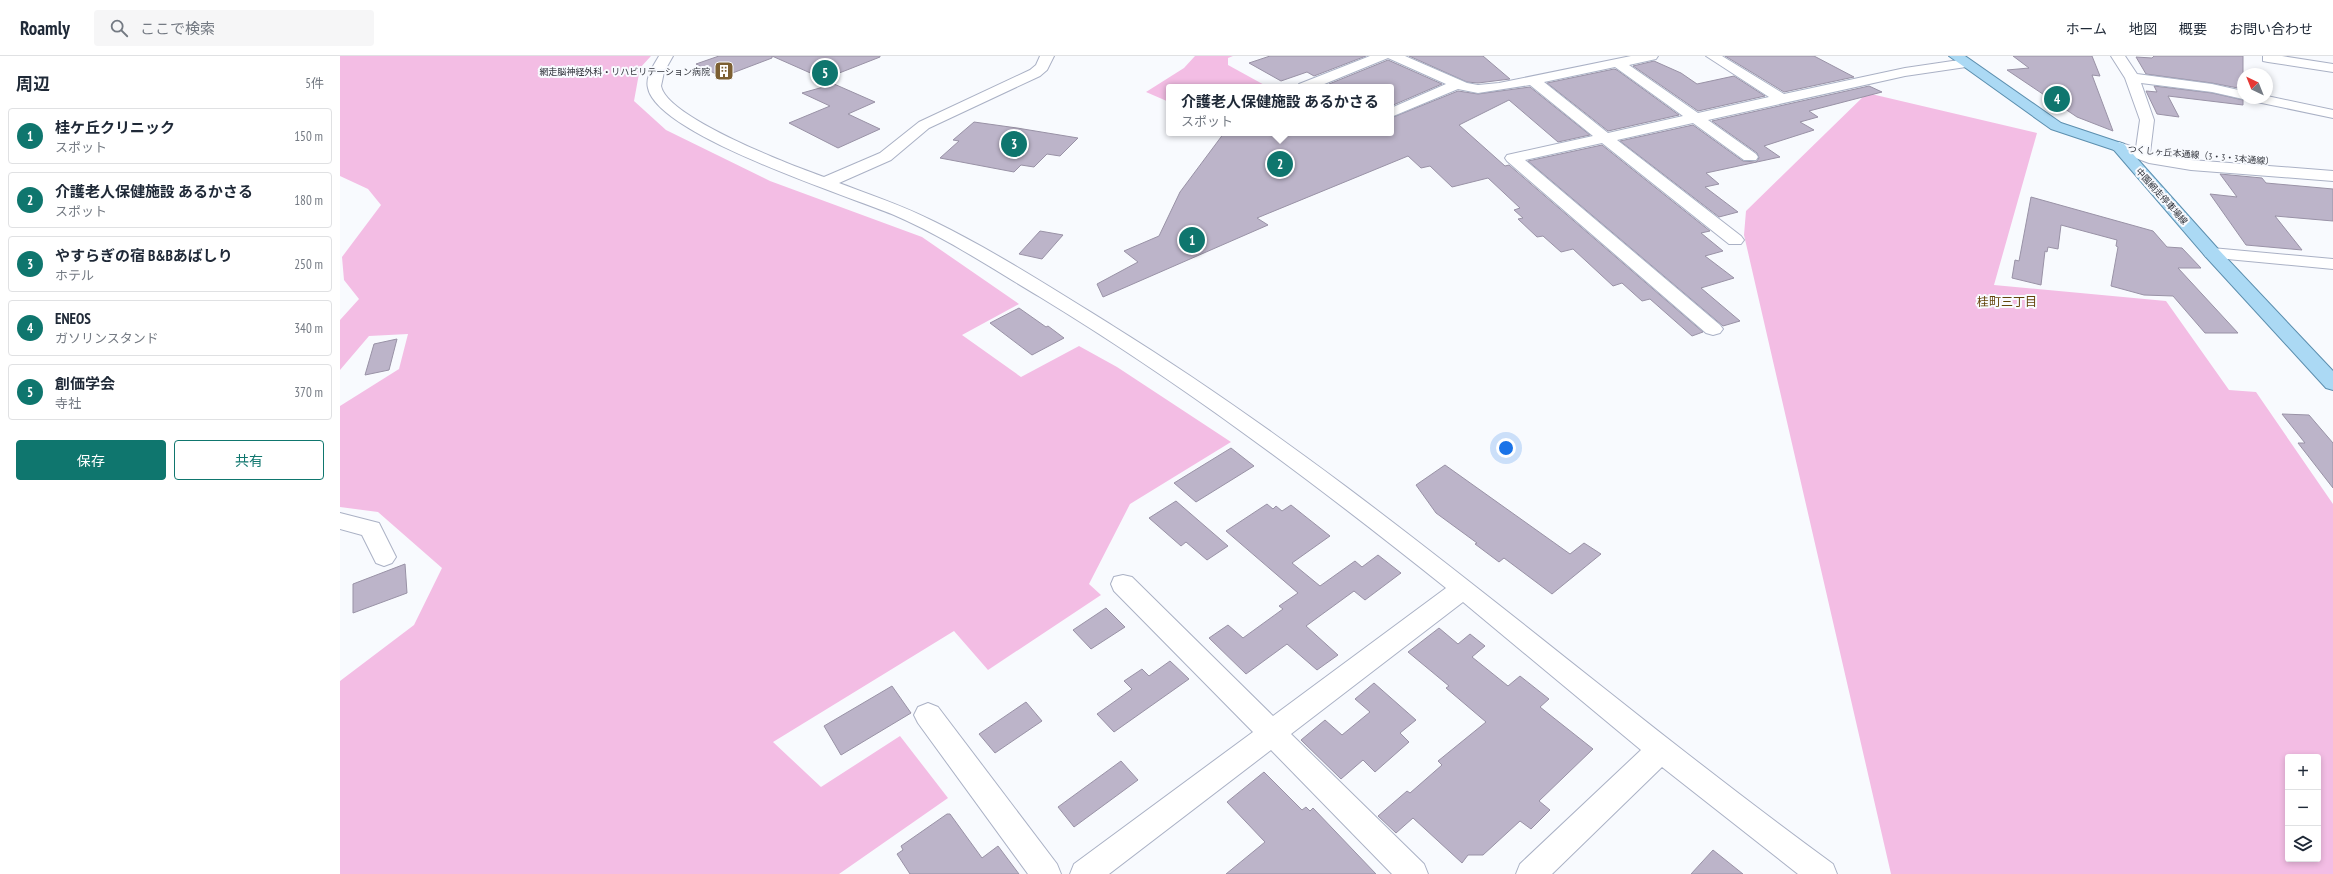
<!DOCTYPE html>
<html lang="ja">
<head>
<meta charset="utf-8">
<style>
  body { margin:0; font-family:"PT Sans Narrow","Noto Sans JP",sans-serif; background:#f6f6f7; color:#1f2937 }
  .controls { position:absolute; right:12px; bottom:12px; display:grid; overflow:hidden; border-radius:4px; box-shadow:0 2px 6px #0003 }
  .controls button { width:36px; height:36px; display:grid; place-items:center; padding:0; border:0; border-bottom:1px solid #e0e1e3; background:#fff; color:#1f2937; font:20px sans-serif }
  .compass { position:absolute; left:1897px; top:12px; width:36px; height:36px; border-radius:50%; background:#fff; box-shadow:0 2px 6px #0003; rotate:317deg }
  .you { position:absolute; left:1166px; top:392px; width:14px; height:14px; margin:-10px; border:3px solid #fff; border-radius:50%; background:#1a73e8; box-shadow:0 0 0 6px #1a73e833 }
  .badge { display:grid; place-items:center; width:26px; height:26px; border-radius:50%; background:#0f766e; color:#fff; font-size:13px; font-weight:700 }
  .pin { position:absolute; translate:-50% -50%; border:2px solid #fff; box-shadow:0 1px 4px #0006 }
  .popup { position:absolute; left:826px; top:28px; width:228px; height:52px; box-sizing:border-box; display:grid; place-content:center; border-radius:4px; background:#fff; filter:drop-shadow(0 1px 3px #0005); font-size:13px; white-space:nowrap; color:#747a83 }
  .popup b { font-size:15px; color:#1f2937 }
  .popup::after { content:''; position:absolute; left:50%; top:100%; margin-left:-8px; border:8px solid transparent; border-top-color:#fff }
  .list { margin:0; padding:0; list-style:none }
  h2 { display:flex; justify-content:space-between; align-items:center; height:52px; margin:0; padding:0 16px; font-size:17px }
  h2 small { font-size:13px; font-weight:400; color:#747a83 }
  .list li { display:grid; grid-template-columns:26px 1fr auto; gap:12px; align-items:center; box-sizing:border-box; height:56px; margin:0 8px 8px; padding:0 8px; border:1px solid #e0e1e3; border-radius:4px }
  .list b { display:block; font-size:15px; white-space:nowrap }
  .list p { margin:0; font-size:13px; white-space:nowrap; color:#747a83 }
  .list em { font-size:13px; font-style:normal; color:#747a83 }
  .actions { display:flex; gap:8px; padding:12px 16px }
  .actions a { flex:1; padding:9px 0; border:1px solid #0f766e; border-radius:4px; text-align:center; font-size:14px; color:#0f766e }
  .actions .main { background:#0f766e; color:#fff }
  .icon { flex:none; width:22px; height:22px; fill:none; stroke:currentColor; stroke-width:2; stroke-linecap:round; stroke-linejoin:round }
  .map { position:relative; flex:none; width:1993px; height:818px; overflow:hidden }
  header { display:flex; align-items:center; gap:24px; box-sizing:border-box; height:56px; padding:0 20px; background:#fff; border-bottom:1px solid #e0e1e3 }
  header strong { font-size:19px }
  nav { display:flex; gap:22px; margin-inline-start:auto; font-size:14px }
  .search { width:280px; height:36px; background:#f6f6f7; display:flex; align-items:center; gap:10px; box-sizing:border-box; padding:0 14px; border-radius:4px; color:#747a83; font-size:15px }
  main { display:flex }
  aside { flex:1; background:#fff }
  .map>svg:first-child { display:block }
  .green { fill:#f3bde4; fill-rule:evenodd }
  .building { fill:#bcb4c9; stroke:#9992a6 }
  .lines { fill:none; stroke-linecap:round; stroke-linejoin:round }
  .minor-casing { stroke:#aab1c5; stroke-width:2 }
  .major-casing { stroke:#5c8faf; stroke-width:2 }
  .minor { fill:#fff; fill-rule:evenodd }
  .major { fill:#abd9f4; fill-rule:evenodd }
  .labels { text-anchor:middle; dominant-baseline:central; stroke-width:4; stroke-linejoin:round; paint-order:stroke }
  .far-poi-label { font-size:9px; fill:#32353d; stroke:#f8fafe; text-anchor:end }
  .far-street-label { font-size:9px; fill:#32353d; stroke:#f8fafe }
  .neighbourhood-label { font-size:12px; fill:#63440b; stroke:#f8fafe }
</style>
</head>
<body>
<header>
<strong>Roamly</strong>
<div class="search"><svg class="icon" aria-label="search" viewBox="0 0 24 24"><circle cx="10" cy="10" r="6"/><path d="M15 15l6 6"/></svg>ここで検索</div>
<nav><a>ホーム</a><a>地図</a><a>概要</a><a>お問い合わせ</a></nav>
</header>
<main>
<aside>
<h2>周辺<small>5件</small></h2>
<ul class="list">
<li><span class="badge">1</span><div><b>桂ケ丘クリニック</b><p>スポット</p></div><em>150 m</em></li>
<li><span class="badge">2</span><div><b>介護老人保健施設 あるかさる</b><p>スポット</p></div><em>180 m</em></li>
<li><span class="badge">3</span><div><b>やすらぎの宿 B&amp;Bあばしり</b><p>ホテル</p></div><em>250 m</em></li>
<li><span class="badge">4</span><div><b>ENEOS</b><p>ガソリンスタンド</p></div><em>340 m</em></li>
<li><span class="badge">5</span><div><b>創価学会</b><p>寺社</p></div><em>370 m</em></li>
</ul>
<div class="actions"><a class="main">保存</a><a>共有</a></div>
</aside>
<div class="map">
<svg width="1993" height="818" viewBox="0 0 1993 818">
  <rect width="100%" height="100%" fill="#f8fafe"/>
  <!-- green -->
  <g class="green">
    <path d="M0,0H311L300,12L294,45L326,74L430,125L582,181L679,248L622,279L681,321L739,290L777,311L891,386L790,448L749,528L761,539L648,614L614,575L433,686L481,731L560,680L608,742L499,818H0V625L74,569L102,512L38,456L0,451V350L59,313L68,278L29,280L0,314V264L19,243L4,224L2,201L41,149L28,133L0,120Z"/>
    <path d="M855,0H893L888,2V9L928,31H829V46L806,36L844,12Z"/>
    <path d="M1527,37L1697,77L1654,229L1826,245L1889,334L1916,336L1993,448V818H1551L1404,179L1406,155ZM1948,701H1978V803H1948Z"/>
  </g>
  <!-- building -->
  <g class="building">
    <path d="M379,0H540V1L484,23L432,0V2L382,21L356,8Z"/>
    <path d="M930,0H1026L974,20L967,16L941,25L909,7Z"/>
    <path d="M1069,0H1143L1170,23L1138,27L1127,26Z"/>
    <path d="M1385,0H1474L1514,21L1444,36Z"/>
    <path d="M1673,0H1752L1760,20L1752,19L1773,75L1737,61L1667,14L1689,12Z"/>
    <path d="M1814,0H1903V33L1872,27L1806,18L1796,1L1812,2Z"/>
    <path d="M1048,4L1102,28L1051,50V31H995L989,28Z"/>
    <path d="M1314,5L1341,17L1357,28L1394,20L1425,40L1358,55L1293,10Z"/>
    <path d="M1274,13L1277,14L1339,59L1268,75L1207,27Z"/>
    <path d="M494,28L535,46L508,58L540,73L498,92L449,67L490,50L462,37Z"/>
    <path d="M1529,30L1542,36L1469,55L1478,61L1460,66L1474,74L1424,90L1440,101L1366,117L1379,128L1365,131L1398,156L1379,161L1280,85L1353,69L1403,105L1416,106L1419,102L1417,97L1372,65Z"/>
    <path d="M1814,30L1872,37L1903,44V49L1828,40L1839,61L1817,58L1806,35L1817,36Z"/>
    <path d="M1190,31L1250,79L1218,86L1169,44L1119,69L1165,110L1169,109L1363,276L1352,280L1310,243L1302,245L1282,227L1273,230L1233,193L1221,196L1203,180L1197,181L1178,163L1183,162L1174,154L1180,152L1148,122L1112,131L1090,110L1081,112L1068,100L917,162L928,169L763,241L757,228L798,206L784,195L819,180L840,136L884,77H1051V62L1118,35L1138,38Z"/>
    <path d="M634,66L677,72L738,82L720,100L707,98L694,111L681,109L674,116L600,102L619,85L613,84Z"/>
    <path d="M1262,89L1370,175L1361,177L1383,195L1365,200L1394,222L1361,232L1400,265L1383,270L1188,105Z"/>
    <path d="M1880,118L1922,122L1926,127L1993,133V165L1935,160L1962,194L1906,189L1870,138L1897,141Z"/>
    <path d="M1691,141L1813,175L1827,191L1842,192L1861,212H1838L1898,277H1865L1833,240L1804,239L1771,230L1778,191L1776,190L1777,184L1721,169L1718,193L1708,191L1707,196L1705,195L1701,229L1672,222L1675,204L1679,205Z"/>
    <path d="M700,175L723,179L702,203L679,198Z"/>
    <path d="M679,252L706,271L708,270L724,282L692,299L650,267Z"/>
    <path d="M57,283L49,314L25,319L34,288Z"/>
    <path d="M1942,358L1969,359L1993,387V432L1958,387H1965Z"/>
    <path d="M891,392L914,410L856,446L834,427Z"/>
    <path d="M1105,409L1230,498L1244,487L1261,498L1212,538L1164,502L1159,506L1135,488L1137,487L1096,457L1076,429Z"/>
    <path d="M836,445L888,490L867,504L846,486L841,490L809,462Z"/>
    <path d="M927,448L933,453L936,450L942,455L951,449L990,480L952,507L980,530L1015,505L1022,511L1038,499L1061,517L1025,544L1014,535L966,570L998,599L977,614L947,588L906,618L869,582L888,569L903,582L943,553L939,550L958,537L886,475Z"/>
    <path d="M65,508L67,537L13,557V528Z"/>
    <path d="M766,552L785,571L751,593L733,574Z"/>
    <path d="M1099,572L1118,588L1130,578L1145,590L1132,601L1168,630L1180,620L1209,643L1200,651L1253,693L1199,745L1210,754L1191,773L1180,765L1143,799H1128L1122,807L1073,762L1056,777L1038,760L1067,735L1070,737L1102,709L1098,705L1146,666L1106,632L1109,630L1068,596Z"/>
    <path d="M830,605L849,623L774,676L757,658L792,633L784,625L802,613L809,620Z"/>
    <path d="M1034,627L1076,664L1060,677L1069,686L1035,716L1023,704L1001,723L961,684L985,664L1002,679L1030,656L1015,643Z"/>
    <path d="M552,630L571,657L501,699L484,670Z"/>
    <path d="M686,646L702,665L655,697L639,678Z"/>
    <path d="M781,705L798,724L734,771L718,751Z"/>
    <path d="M924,716L962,754L966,751L970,755L973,752L1036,818H886L925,786L887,746Z"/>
    <path d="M607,758H610L642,802L658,790L679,818H570L557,798L563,794L561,790Z"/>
    <path d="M1373,794L1403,818H1351Z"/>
  </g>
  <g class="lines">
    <!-- minor casing -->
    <g class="minor-casing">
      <g id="minor">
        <path d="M319,0H333L324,16L321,30C327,62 453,110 484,121L540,97L579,66L690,14L696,9L700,0H714L707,14L700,20L589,72L551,104L499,127C531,139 564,150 595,166C656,196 715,234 773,270C1029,429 1250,631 1493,808L1497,818H1458L1322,711L1212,818H1176L1180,808L1301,694L1123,546L951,678L1084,808L1088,818H1052L931,694L769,818H730L734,808L913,676L774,535L771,528L774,521L783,519L792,521L933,660L1106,532C976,428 843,328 700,241C653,213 605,181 554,159C508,140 317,79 308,32C305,21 314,9 319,0Z"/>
        <path d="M1030,0H1065L1127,27L1138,29L1159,27L1291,0H1318L1316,3L1289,9L1358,57L1429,41L1366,0H1382L1444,38L1565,12L1626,3L1633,7L1626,11L1565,20L1368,64L1416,98L1418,101L1416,104H1404L1353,67L1277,84L1401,180L1404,184L1401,188H1389L1262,87L1185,104L1380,269L1383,273L1380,277L1373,279L1366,277L1167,105L1165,102L1167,99L1253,80L1190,29L1138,37L1118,33L1051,61V52L1106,28L1048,2L977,31H957L959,28ZM1275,11L1343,60L1268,77L1204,26Z"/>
        <path d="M1771,0H1785L1797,18L1872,28L1903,35V42H1908L1903,43L1872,36L1801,27L1814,64L1810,97L1851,104L1993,115V125L1851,114L1809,107L1774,94L1771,91L1774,88L1779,86L1796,92L1800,64L1785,22Z"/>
        <path d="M1923,0H1942L1993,8V16L1928,6L1923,5Z"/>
        <path d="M1927,40L1993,54V62L1917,46L1910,42H1927Z"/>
        <path d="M1872,192L1993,203V213L1866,201L1863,197L1866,193Z"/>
        <path d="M0,457L39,467L56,501L52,507L44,510L36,507L22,479L0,473Z"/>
        <path d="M588,647L598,651L717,808L721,818H688L578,667L574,659L578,651Z"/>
      </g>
    </g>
    <!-- major casing -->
    <g class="major-casing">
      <path id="major" d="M1609,0H1625L1721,67L1784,88L1878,193L1993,315V334L1986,332L1866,201L1774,94L1711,73Z"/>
    </g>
    <!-- minor -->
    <use href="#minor" class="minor"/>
    <!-- major -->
    <use href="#major" class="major"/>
  </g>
  <!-- icons -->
  <defs>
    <g id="building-square" transform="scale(1)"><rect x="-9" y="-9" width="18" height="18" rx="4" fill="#7c5f32" stroke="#f8fafe"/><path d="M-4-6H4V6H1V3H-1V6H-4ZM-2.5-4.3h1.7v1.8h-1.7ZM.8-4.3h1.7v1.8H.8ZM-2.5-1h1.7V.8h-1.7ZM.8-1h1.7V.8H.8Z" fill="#fff"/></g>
  </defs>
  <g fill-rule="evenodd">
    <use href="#building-square" x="384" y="15"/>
  </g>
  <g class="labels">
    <!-- far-poi labels -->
    <g class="far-poi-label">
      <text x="370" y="15">網走脳神経外科・リハビリテーション病院</text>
    </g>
    <!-- far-street labels -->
    <g class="far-street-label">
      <text transform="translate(1861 99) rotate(5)">つくしヶ丘本通線（3・3・3本通線）</text>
      <text transform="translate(1822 140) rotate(48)">中園網走停車場線</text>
    </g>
    <!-- neighbourhood labels -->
    <g class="neighbourhood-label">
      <text x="1667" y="245">桂町三丁目</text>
    </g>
  </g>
</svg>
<div class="controls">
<button>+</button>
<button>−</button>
<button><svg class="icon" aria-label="layers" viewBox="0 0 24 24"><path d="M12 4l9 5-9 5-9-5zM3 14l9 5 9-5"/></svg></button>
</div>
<svg class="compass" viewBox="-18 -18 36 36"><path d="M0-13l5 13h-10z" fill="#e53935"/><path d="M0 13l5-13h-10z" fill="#747a83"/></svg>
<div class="you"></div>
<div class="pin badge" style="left:852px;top:184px">1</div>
<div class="pin badge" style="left:940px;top:108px">2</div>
<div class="popup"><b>介護老人保健施設 あるかさる</b>スポット</div>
<div class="pin badge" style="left:674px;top:88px">3</div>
<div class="pin badge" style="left:1717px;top:43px">4</div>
<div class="pin badge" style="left:485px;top:17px">5</div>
</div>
</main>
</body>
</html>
